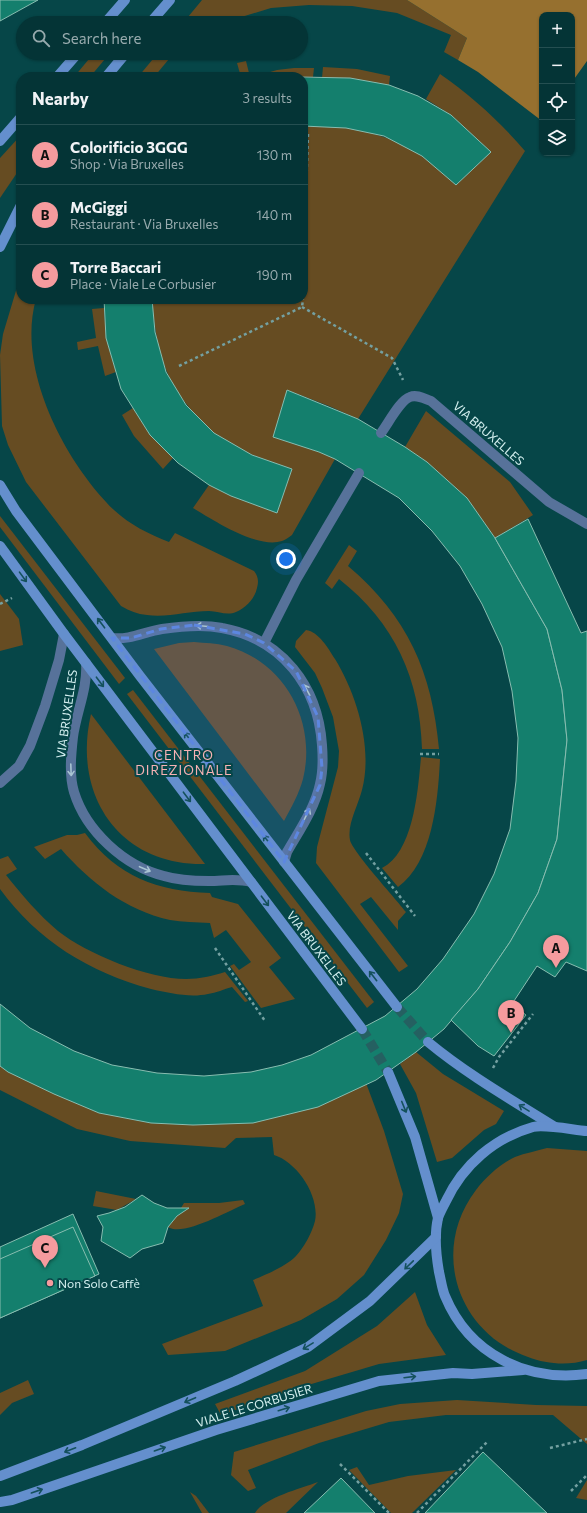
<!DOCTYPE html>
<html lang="en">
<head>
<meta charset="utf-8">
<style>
  body { margin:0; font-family:Commissioner,sans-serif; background:#123f42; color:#f1f3f6 }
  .controls { position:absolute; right:12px; top:12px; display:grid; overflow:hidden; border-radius:8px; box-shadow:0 1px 3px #0004 }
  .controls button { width:36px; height:36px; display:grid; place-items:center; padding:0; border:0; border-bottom:1px solid #254f51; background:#043436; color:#f1f3f6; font:20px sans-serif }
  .you { position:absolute; left:286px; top:559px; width:14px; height:14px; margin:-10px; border:3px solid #fff; border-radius:50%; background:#1a73e8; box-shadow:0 0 0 6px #1a73e833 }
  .badge { display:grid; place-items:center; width:26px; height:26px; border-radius:50%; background:#f59b9e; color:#111; font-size:13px; font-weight:700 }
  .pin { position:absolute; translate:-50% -33px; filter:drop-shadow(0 1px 2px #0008) }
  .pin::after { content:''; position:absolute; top:21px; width:14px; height:12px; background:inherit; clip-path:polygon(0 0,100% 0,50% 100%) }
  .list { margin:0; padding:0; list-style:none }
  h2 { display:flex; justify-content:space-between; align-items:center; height:52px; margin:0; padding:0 16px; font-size:17px }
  h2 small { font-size:13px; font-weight:400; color:#97aaad }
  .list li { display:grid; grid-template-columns:26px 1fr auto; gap:12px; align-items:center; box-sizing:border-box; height:60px; padding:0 16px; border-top:1px solid #254f51 }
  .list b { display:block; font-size:15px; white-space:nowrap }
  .list p { margin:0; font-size:13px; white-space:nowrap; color:#97aaad }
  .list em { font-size:13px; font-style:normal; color:#97aaad }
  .icon { flex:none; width:22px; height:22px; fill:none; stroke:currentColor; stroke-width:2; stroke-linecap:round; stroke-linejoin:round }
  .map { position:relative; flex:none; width:587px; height:1513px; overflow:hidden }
  .search { position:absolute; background:#043436; box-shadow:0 1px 3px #0004; left:16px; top:16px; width:292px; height:44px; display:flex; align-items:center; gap:10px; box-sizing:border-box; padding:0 14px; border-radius:22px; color:#97aaad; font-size:15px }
  .panel { position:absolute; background:#043436; box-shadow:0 1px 3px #0004; left:16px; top:72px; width:292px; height:232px; border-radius:16px }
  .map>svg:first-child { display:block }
  .green { fill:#664c22 }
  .forest { fill:#96702f }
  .building { fill:#147f6d; stroke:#88bdb0 }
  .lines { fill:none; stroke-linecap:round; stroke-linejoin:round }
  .secondary-tunnel { stroke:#256061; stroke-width:10; stroke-dasharray:10 5; stroke-linecap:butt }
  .path { stroke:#74a0a1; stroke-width:2.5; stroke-dasharray:3 3; stroke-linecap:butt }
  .lane { stroke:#57729a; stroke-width:10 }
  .street { stroke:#57729a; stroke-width:10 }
  .secondary { stroke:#648fcd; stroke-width:10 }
  .oneway { stroke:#14515c }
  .oneway2 { stroke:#a8c4d2 }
  .marked { fill:#5d87e0; fill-opacity:0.2; stroke:#5d87e0; stroke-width:3; stroke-dasharray:8 5; stroke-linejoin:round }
  .poi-dot { fill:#f59b9e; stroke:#064648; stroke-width:1.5 }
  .labels { text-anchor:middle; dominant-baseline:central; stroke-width:4; stroke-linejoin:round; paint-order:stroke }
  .street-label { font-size:12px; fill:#d4f0f0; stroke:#064648 }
  .poi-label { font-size:12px; fill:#d4f0f0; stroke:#064648; text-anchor:start }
  .neighbourhood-label { font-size:13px; letter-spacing:1px; fill:#f7b2b4; stroke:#064648 }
</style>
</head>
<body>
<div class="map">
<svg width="587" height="1513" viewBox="0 0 587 1513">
  <rect width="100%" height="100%" fill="#064648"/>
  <!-- green -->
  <g class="green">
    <path d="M202,0H407L467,38L458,60L444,52L451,35L397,13L352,6L309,5L271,8L222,23H183Z"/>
    <path d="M94,53H110L90,77H74Z"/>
    <path d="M158,53H174L154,77H138Z"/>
    <path d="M246,61L250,77H241L237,63Z"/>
    <path d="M323,67L357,69L390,76L389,85L350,78H322Z"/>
    <path d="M294,68H314L313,77H253L277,70Z"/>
    <path d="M440,74C472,96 500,122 525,151L358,419L329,406L287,390L273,437L319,452L335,459L292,535C289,537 285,540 282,541C257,549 213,520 193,508L209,485L231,496L277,513L292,469C265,460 237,451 214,434C208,429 203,422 197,416C163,381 156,346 152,299H303V126C340,123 393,134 423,157C435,165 445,175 456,185L491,152L451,115L426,99Z"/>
    <path d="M21,135V167L0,198V158Z"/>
    <path d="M21,274V299H36C16,369 65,462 114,510C130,525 149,534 169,542L175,533L254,571C258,576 259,581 257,588C255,598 246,608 236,612C227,616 218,611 209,611C188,611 167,618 147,615C137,614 130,611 121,606L26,482L8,445L2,426L0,355L3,334Z"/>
    <path d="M104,308L106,338L116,372L105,376L98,346L78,350L77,342L96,338L92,309Z"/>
    <path d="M133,408L150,435L173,458L163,469L134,436L122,415Z"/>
    <path d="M426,411L510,482L533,515L495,538L467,498L427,462L405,447Z"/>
    <path d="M0,516L125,678L119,684L0,527Z"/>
    <path d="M349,545L357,551L348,566C408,617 432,672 439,749H422C420,679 395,623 339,579L332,589L325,583Z"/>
    <path d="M0,594L19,619L23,645L0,651Z"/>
    <path d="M306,630C319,632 328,648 335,659C357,695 373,748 362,790C358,806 347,824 350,840C352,851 396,899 406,912L398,921V930L371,897L360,904L408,966L399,972L316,863L317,847L338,767L339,751L333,717L322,688L315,673L295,647L296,641Z"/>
    <path d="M194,642C205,643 216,643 227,646C285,662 317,722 303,779C299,794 291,808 284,821L154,649L179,643Z"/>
    <path d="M133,690L374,1002L367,1008L127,694Z"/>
    <path d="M91,714L205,864C119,866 72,795 91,714Z"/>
    <path d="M421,757L440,759C438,799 433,862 398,887L382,868C414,852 418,789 421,757Z"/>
    <path d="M85,833C118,877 157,891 210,893L212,897L238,904L281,958L269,967L295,999L261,1008L230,966L234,964L239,970L251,962L226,930L214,938L210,923C196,922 182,922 170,920C125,910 90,882 61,849L45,859L34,847L67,835H77Z"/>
    <path d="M8,856L17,869L6,875C22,895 38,914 58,931C87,954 149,979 186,979C200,979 212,976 225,972L248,1001L245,1002L232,987C224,989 216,993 208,994C190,998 169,993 151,989C89,972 38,941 0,889V859Z"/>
    <path d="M416,1052L443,1074L504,1111L496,1124L484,1130L452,1158L437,1162L416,1093L400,1064Z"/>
    <path d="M0,1066L8,1072L99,1113L150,1123L193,1125L253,1123L366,1083L384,1131L403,1194L399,1213L386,1240L364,1275L337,1299L301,1320L225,1351L168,1355L162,1344L263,1306L253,1280C267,1274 285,1267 296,1256C304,1247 312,1233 315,1221C320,1196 297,1162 274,1155L272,1137L236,1138L225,1148L130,1141L77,1129L0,1090Z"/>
    <path d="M547,1148L587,1151V1360C568,1366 546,1364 528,1357C457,1333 430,1250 476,1190C486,1177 500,1164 515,1157C525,1153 537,1151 547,1148Z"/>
    <path d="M96,1191L136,1199L117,1210L93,1206Z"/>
    <path d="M243,1200L245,1204C228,1211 183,1237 168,1227L177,1216L188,1208H181L184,1203H219Z"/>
    <path d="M415,1292L427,1325L446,1355L379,1364L298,1388L221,1415L215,1404L305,1371L377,1326Z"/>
    <path d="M28,1380L34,1394L12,1403L0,1415V1393Z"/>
    <path d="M457,1400L536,1405L587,1406V1444L553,1415H446L389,1422L319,1443L248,1470L256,1488L248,1491L231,1475L234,1452L366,1411L400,1404Z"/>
    <path d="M357,1467L369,1485L408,1476L456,1470L412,1513H391L349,1470Z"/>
    <path d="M587,1480V1500L576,1498Z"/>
    <path d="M318,1482L286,1513H255C265,1497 300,1489 318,1482Z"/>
    <path d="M190,1492L196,1496L209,1513H202Z"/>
  </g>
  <!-- forest -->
  <path class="forest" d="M407,0H587V61L572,82V15H542V121L478,72L458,60L467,38Z"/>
  <!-- building -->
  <g class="building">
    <path d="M0,0H38L0,21Z"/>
    <path d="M300,77L350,78L389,85L418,96L451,115L491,152L456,185L422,156L384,136L346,128L303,126V77Z"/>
    <path d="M104,299H152L155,332L166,372L186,405L214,433L252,455L292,469L277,513L231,496L209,485L178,463L150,435L121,389L106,338Z"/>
    <path d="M287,390L358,419L405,447L427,462L467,498L495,538L547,629L562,690L567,740L557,839L538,893L510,942L478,989L444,1029L416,1052L376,1080L318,1107L253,1123L193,1125L151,1123L99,1113L54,1094L8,1072L0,1066V1004L30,1028L74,1051L112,1065L157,1073L204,1076L251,1072L282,1065L311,1055L385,1016L417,989L443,959L474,914L494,874L510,829L516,781L518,738L512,691L502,647L482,604L460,566L432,531L399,498L335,459L319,452L273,437Z"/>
    <path d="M528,519L581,633L587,631V971L566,962L555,977L537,966L512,1004L526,1015L494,1056L478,1046L451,1020L478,989L510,942L538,893L557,839L567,740L562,690L547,629L495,538Z"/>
    <path d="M142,1195L154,1203L167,1208H189L177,1216L168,1227L163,1243L142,1249L130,1258L101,1241L103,1227L97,1216L109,1213L125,1207Z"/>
    <path d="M73,1214L99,1274L0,1318V1247Z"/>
    <path d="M73,1227L95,1276L0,1318V1259Z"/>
    <path d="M483,1452L547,1513H425Z"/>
    <path d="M341,1478L375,1513H304Z"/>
  </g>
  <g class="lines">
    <!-- secondary-tunnel -->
    <g class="secondary-tunnel">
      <path d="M397,1007L428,1042"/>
      <path d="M362,1029L388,1072"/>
    </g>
    <!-- path -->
    <g class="path">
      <path d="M303,287L308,134"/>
      <path d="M302,307L392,358L403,380"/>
      <path d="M179,366L302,307L303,299"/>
      <path d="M0,604L12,598"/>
      <path d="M420,754H439"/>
      <path d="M366,853L415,916"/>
      <path d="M215,948L265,1021"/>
      <path d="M493,1068L499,1057L533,1014"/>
      <path d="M550,1448L587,1439"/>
      <path d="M340,1464L389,1513"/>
      <path d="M571,1491L587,1475"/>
      <path d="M417,1513L488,1441"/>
    </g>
    <!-- lane -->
    <g class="lane">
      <path d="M381,433C388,424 400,400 410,397C417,394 425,399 431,401L549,502L587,524"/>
      <path d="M264,643L296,580L359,473"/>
      <path d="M0,783L19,766L30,746L45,706L59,660L64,634"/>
    </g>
    <!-- street -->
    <g class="street">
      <path d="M112,638C130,640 144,632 162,629C182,626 203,624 222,628C282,639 318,686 322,745C323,758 323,772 320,784C315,808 299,831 287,852L284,862"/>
      <path d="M86,663C88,688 76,713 73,737C71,755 69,775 74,792C86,831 124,866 164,876C177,880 195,881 209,881C224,881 236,878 251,882"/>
    </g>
    <!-- secondary -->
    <g class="secondary">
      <path d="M105,23L125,0"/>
      <path d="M150,23L170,0"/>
      <path d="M57,77L78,53"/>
      <path d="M106,77L126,53"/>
      <path d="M0,141L21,117"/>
      <path d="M0,247L21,205"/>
      <path d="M0,485L16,511L140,676L397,1007"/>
      <path d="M0,546L64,634L362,1029"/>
      <path d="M428,1042C468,1075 512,1100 555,1127"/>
      <path d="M388,1072L415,1137L438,1218"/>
      <path d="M587,1131C574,1130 544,1124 533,1127C494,1138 463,1165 446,1201C443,1207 440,1212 438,1218C434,1235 436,1255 439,1272C441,1280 442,1289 445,1296C469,1354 526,1382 587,1374"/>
      <path d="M0,1476L82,1445L235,1381L308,1347L370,1301L436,1237"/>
      <path d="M0,1502L12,1500L216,1430L379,1381L453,1373L472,1374L523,1370"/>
    </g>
  </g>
  <!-- one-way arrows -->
  <defs><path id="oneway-shaft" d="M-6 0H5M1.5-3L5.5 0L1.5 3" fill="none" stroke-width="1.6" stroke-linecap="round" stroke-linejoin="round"/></defs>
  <g class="oneway">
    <use href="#oneway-shaft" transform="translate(23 577) rotate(54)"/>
    <use href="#oneway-shaft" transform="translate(101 623) rotate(-127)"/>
    <use href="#oneway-shaft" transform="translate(100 682) rotate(53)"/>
    <use href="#oneway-shaft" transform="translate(188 737) rotate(-128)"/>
    <use href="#oneway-shaft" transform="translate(187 797) rotate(53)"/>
    <use href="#oneway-shaft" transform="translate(267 840) rotate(-128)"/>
    <use href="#oneway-shaft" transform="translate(265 901) rotate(53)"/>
    <use href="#oneway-shaft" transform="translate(373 976) rotate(-128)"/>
    <use href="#oneway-shaft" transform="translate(404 1107) rotate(68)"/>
    <use href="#oneway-shaft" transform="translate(524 1108) rotate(-148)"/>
    <use href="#oneway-shaft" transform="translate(409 1265) rotate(136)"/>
    <use href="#oneway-shaft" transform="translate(308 1346) rotate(149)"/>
    <use href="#oneway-shaft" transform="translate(410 1377) rotate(-7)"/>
    <use href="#oneway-shaft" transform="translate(190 1400) rotate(157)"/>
    <use href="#oneway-shaft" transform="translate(284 1409) rotate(-17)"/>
    <use href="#oneway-shaft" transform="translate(160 1449) rotate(-19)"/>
    <use href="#oneway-shaft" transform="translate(70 1450) rotate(159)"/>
    <use href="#oneway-shaft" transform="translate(37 1491) rotate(-19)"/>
  </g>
  <g class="oneway2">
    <use href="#oneway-shaft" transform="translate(202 626) rotate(-175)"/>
    <use href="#oneway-shaft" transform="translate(307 690) rotate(-118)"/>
    <use href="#oneway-shaft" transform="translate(71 770) rotate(88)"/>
    <use href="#oneway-shaft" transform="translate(307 814) rotate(-63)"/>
    <use href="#oneway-shaft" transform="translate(145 869) rotate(23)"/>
  </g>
  <!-- marked area -->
  <path class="marked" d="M194,625L245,634L264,643L296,671L318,717L322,768L320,785L284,862L112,638H131L161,629Z"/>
  <!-- markers -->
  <circle class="poi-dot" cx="50" cy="1283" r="4"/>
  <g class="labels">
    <!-- street labels -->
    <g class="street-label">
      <text transform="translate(489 433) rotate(41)">VIA BRUXELLES</text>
      <text transform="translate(66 714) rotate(-82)">VIA BRUXELLES</text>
      <text transform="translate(317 948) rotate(53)">VIA BRUXELLES</text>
      <text transform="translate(254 1405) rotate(-17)">VIALE LE CORBUSIER</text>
    </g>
    <!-- poi labels -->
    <g class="poi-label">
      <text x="58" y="1283">Non Solo Caffè</text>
    </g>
    <!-- neighbourhood labels -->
    <g class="neighbourhood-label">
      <text x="184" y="755">CENTRO<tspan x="184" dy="15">DIREZIONALE</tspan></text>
    </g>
  </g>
</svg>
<div class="controls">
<button>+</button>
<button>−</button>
<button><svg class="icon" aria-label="locate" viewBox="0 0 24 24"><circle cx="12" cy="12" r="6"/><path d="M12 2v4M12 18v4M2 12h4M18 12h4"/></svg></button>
<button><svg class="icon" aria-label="layers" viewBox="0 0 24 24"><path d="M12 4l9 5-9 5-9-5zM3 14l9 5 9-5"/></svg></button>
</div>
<div class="you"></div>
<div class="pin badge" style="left:556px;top:968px">A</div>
<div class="pin badge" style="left:511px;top:1033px">B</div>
<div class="pin badge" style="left:45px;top:1268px">C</div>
<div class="search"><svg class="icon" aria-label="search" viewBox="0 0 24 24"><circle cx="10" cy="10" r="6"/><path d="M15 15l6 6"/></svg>Search here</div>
<section class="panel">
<h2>Nearby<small>3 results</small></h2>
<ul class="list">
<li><span class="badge">A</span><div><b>Colorificio 3GGG</b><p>Shop · Via Bruxelles</p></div><em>130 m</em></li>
<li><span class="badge">B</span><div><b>McGiggi</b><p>Restaurant · Via Bruxelles</p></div><em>140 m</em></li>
<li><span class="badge">C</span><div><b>Torre Baccari</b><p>Place · Viale Le Corbusier</p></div><em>190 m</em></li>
</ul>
</section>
</div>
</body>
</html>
